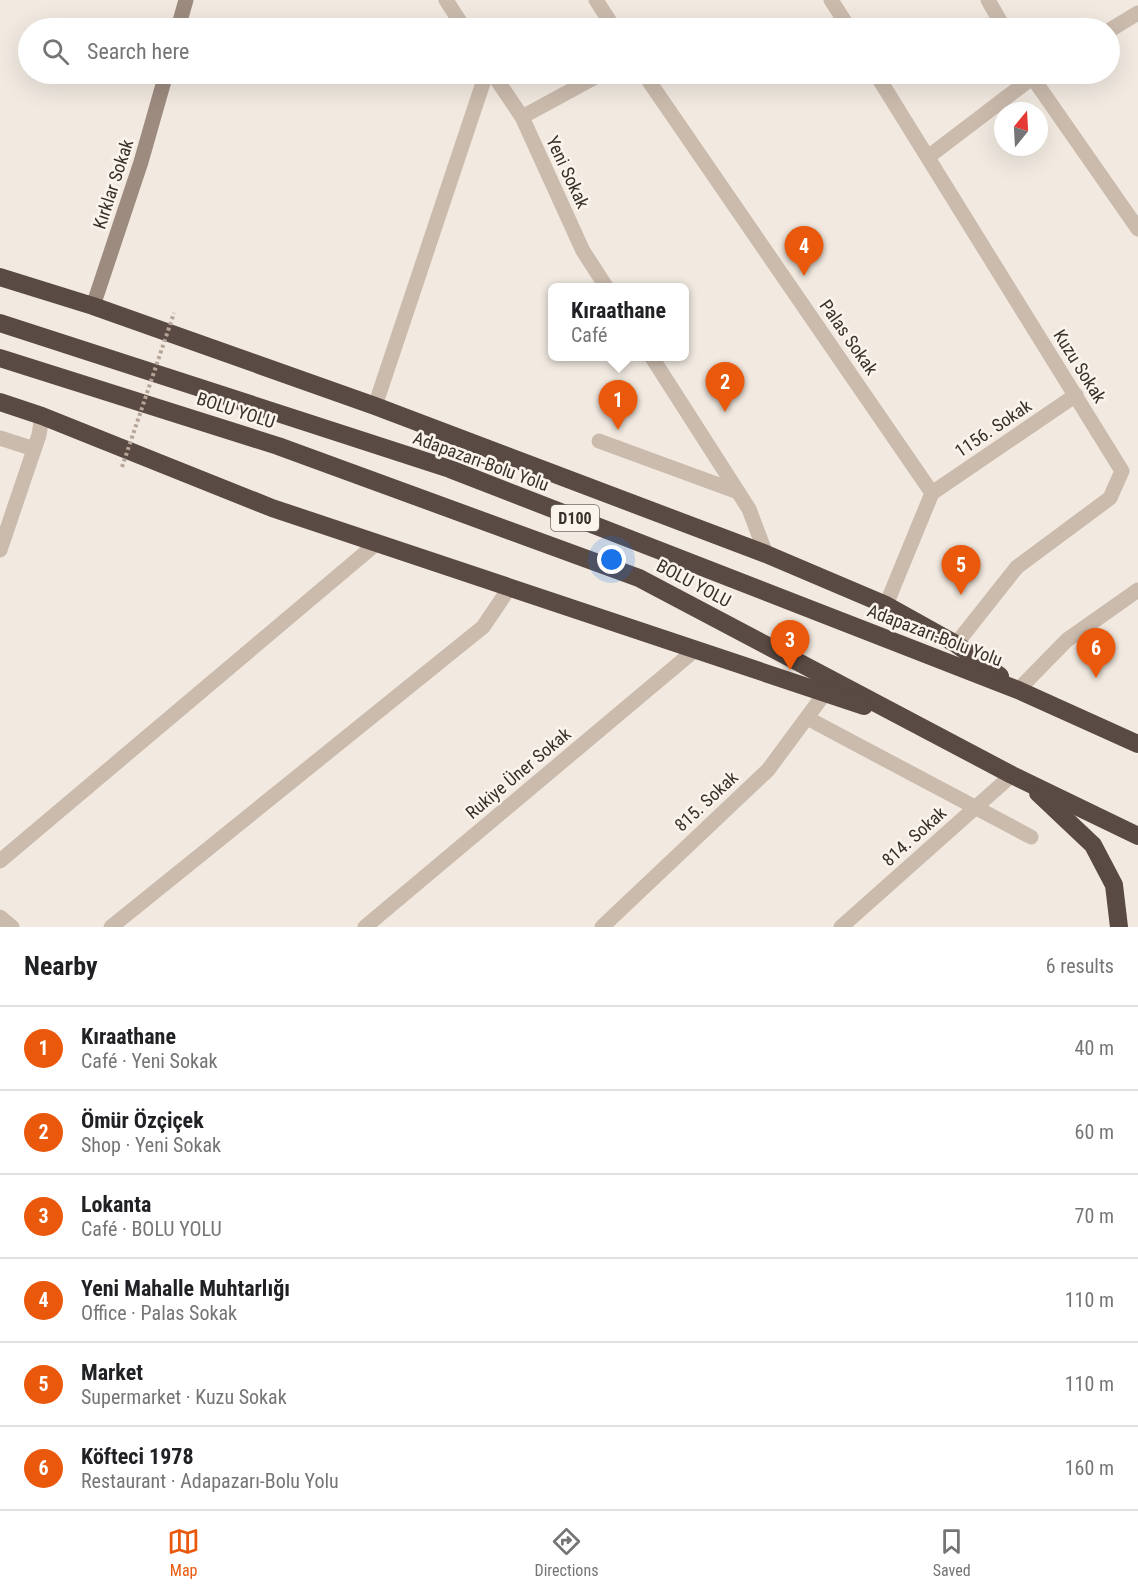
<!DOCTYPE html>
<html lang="en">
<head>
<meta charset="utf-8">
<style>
  body { margin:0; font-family:"Roboto Condensed",sans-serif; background:#f2f2f2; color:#202124 }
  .compass { position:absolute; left:994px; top:102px; width:54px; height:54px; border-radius:50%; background:#fff; box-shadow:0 6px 24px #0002; rotate:18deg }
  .you { position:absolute; left:612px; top:560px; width:21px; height:21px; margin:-15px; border:4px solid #fff; border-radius:50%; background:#1a73e8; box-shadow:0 0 0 9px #1a73e833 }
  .badge { display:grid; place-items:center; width:39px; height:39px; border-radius:50%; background:#ea580c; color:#fff; font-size:20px; font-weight:700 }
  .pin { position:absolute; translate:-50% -50px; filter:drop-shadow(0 2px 3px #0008) }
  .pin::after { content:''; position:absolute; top:32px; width:21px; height:18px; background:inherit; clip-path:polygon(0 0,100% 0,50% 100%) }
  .popup { position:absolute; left:548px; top:283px; width:141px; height:78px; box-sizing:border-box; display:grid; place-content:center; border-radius:9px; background:#fff; filter:drop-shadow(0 2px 4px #0005); font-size:20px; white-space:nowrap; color:#757577 }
  .popup b { font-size:22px; color:#202124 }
  .popup::after { content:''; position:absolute; left:50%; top:100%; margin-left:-12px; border:12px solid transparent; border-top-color:#fff }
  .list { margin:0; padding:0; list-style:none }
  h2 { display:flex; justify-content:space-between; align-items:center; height:78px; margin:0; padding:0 24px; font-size:26px }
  h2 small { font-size:20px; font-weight:400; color:#757577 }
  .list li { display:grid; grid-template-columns:39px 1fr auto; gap:18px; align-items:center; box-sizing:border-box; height:84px; padding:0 24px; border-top:2px solid #e0e0e0 }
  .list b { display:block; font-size:22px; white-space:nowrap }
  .list p { margin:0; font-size:20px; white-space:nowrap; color:#757577 }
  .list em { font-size:20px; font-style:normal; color:#757577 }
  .icon { flex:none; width:33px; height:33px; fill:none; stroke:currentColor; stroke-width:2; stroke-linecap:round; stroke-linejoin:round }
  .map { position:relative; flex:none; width:1138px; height:927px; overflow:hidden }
  .search { position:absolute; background:#fff; box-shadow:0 6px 24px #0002; left:18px; right:18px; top:18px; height:66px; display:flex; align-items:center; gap:15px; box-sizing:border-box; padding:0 21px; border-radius:33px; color:#757577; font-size:22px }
  .sheet { height:582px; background:#fff }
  nav { display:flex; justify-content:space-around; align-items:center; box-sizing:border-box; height:84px; border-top:2px solid #e0e0e0; background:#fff; font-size:16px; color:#757577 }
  nav a { display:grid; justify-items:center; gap:3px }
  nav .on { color:#ea580c }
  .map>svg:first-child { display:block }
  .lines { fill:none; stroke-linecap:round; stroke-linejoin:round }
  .street { stroke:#cabbad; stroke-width:15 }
  .secondary { stroke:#9d8b7f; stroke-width:15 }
  .highway { stroke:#594a43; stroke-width:18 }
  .path-bridge { stroke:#b6a597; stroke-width:4; stroke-dasharray:3 3; stroke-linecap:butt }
  .labels { text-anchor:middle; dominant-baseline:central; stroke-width:5; stroke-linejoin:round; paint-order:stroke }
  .shield { fill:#faf4ed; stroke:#736b65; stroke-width:1.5 }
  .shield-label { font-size:16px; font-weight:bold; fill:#39302b }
  .street-label { font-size:18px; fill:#39302b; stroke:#faf4ed }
</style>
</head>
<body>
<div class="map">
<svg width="1138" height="927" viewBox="0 0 1138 927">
  <rect width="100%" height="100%" fill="#f2eae1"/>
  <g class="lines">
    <!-- street -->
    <g class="street">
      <path d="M446,0L464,28"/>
      <path d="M596,0L614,28"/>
      <path d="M831,0L849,28"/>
      <path d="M988,0L1004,28"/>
      <path d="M1110,30L1138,13"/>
      <path d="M493,74L522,117L583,251L607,288"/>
      <path d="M644,74L932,493L886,605"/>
      <path d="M876,74L1122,471L1110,498L1017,567L956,644"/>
      <path d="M1030,74L1138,229"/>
      <path d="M522,117L601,74"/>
      <path d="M928,157L1037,74"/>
      <path d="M651,356L749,509L766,554"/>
      <path d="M375,406L486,74"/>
      <path d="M0,438L34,449"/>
      <path d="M599,441L738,492"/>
      <path d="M932,493L1076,395"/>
      <path d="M0,550L39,435L42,416"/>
      <path d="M1018,690L1067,640L1138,590"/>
      <path d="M807,718L1031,837"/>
      <path d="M0,861L377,543"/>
      <path d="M0,917L12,927"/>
      <path d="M111,927L483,627L510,587"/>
      <path d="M365,927L695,650"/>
      <path d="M602,927L768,770L825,693"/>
      <path d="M841,927L1012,775"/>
    </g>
    <!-- secondary -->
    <g class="secondary">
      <path d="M178,28L186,0"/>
      <path d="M93,306L141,162L166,74"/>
    </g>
    <!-- highway -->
    <g class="highway">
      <path d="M0,277L93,306L375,406L766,554L886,605L956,644L1000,676"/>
      <path d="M0,323L450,469L1018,690L1138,744"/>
      <path d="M0,358L278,446L639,578L1012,775L1138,836"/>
      <path d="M0,402L42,416L272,508L864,706"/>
      <path d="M1038,793L1093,845L1114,885L1119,927"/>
    </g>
    <!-- path-bridge -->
    <path class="path-bridge" d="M122,467L174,313"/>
  </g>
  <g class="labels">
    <!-- shield labels -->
    <rect class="shield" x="551" y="505" width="48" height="26" rx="4.5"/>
    <g class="shield-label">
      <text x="575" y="518">D100</text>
    </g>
    <!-- street labels -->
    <g class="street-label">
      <text transform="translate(568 172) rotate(65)">Yeni Sokak</text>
      <text transform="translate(113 184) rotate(-72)">Kırklar Sokak</text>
      <text transform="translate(849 337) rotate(55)">Palas Sokak</text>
      <text transform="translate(1080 366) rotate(58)">Kuzu Sokak</text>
      <text transform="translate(236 410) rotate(18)">BOLU YOLU</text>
      <text transform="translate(993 428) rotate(-34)">1156. Sokak</text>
      <text transform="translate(481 461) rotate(20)">Adapazarı-Bolu Yolu</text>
      <text transform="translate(694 583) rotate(28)">BOLU YOLU</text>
      <text transform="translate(935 635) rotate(21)">Adapazarı-Bolu Yolu</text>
      <text transform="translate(518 773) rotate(-40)">Rukiye Üner Sokak</text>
      <text transform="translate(706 801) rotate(-43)">815. Sokak</text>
      <text transform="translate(914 836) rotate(-42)">814. Sokak</text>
    </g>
  </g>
</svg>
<svg class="compass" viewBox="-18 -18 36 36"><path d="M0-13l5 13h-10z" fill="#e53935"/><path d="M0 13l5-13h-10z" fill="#757577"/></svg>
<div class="you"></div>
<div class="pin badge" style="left:618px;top:430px">1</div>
<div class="popup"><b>Kıraathane</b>Café</div>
<div class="pin badge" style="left:725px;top:412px">2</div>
<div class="pin badge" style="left:790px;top:670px">3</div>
<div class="pin badge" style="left:804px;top:276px">4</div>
<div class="pin badge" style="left:961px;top:595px">5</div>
<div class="pin badge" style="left:1096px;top:678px">6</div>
<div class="search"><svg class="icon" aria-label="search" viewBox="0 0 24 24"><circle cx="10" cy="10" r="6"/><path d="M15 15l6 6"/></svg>Search here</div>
</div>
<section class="sheet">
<h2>Nearby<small>6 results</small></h2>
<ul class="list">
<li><span class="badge">1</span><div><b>Kıraathane</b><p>Café · Yeni Sokak</p></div><em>40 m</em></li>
<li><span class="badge">2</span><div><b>Ömür Özçiçek</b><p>Shop · Yeni Sokak</p></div><em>60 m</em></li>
<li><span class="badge">3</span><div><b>Lokanta</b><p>Café · BOLU YOLU</p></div><em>70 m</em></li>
<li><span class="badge">4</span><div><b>Yeni Mahalle Muhtarlığı</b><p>Office · Palas Sokak</p></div><em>110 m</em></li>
<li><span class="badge">5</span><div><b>Market</b><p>Supermarket · Kuzu Sokak</p></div><em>110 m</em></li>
<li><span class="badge">6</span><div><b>Köfteci 1978</b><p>Restaurant · Adapazarı-Bolu Yolu</p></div><em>160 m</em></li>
</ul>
</section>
<nav>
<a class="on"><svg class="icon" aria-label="map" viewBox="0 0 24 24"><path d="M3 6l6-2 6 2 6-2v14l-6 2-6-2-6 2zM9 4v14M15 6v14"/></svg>Map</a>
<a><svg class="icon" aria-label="directions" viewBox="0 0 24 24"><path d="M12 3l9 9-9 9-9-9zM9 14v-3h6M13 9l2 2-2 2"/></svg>Directions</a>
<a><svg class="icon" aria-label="saved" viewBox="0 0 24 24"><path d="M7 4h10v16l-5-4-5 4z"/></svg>Saved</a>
</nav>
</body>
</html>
